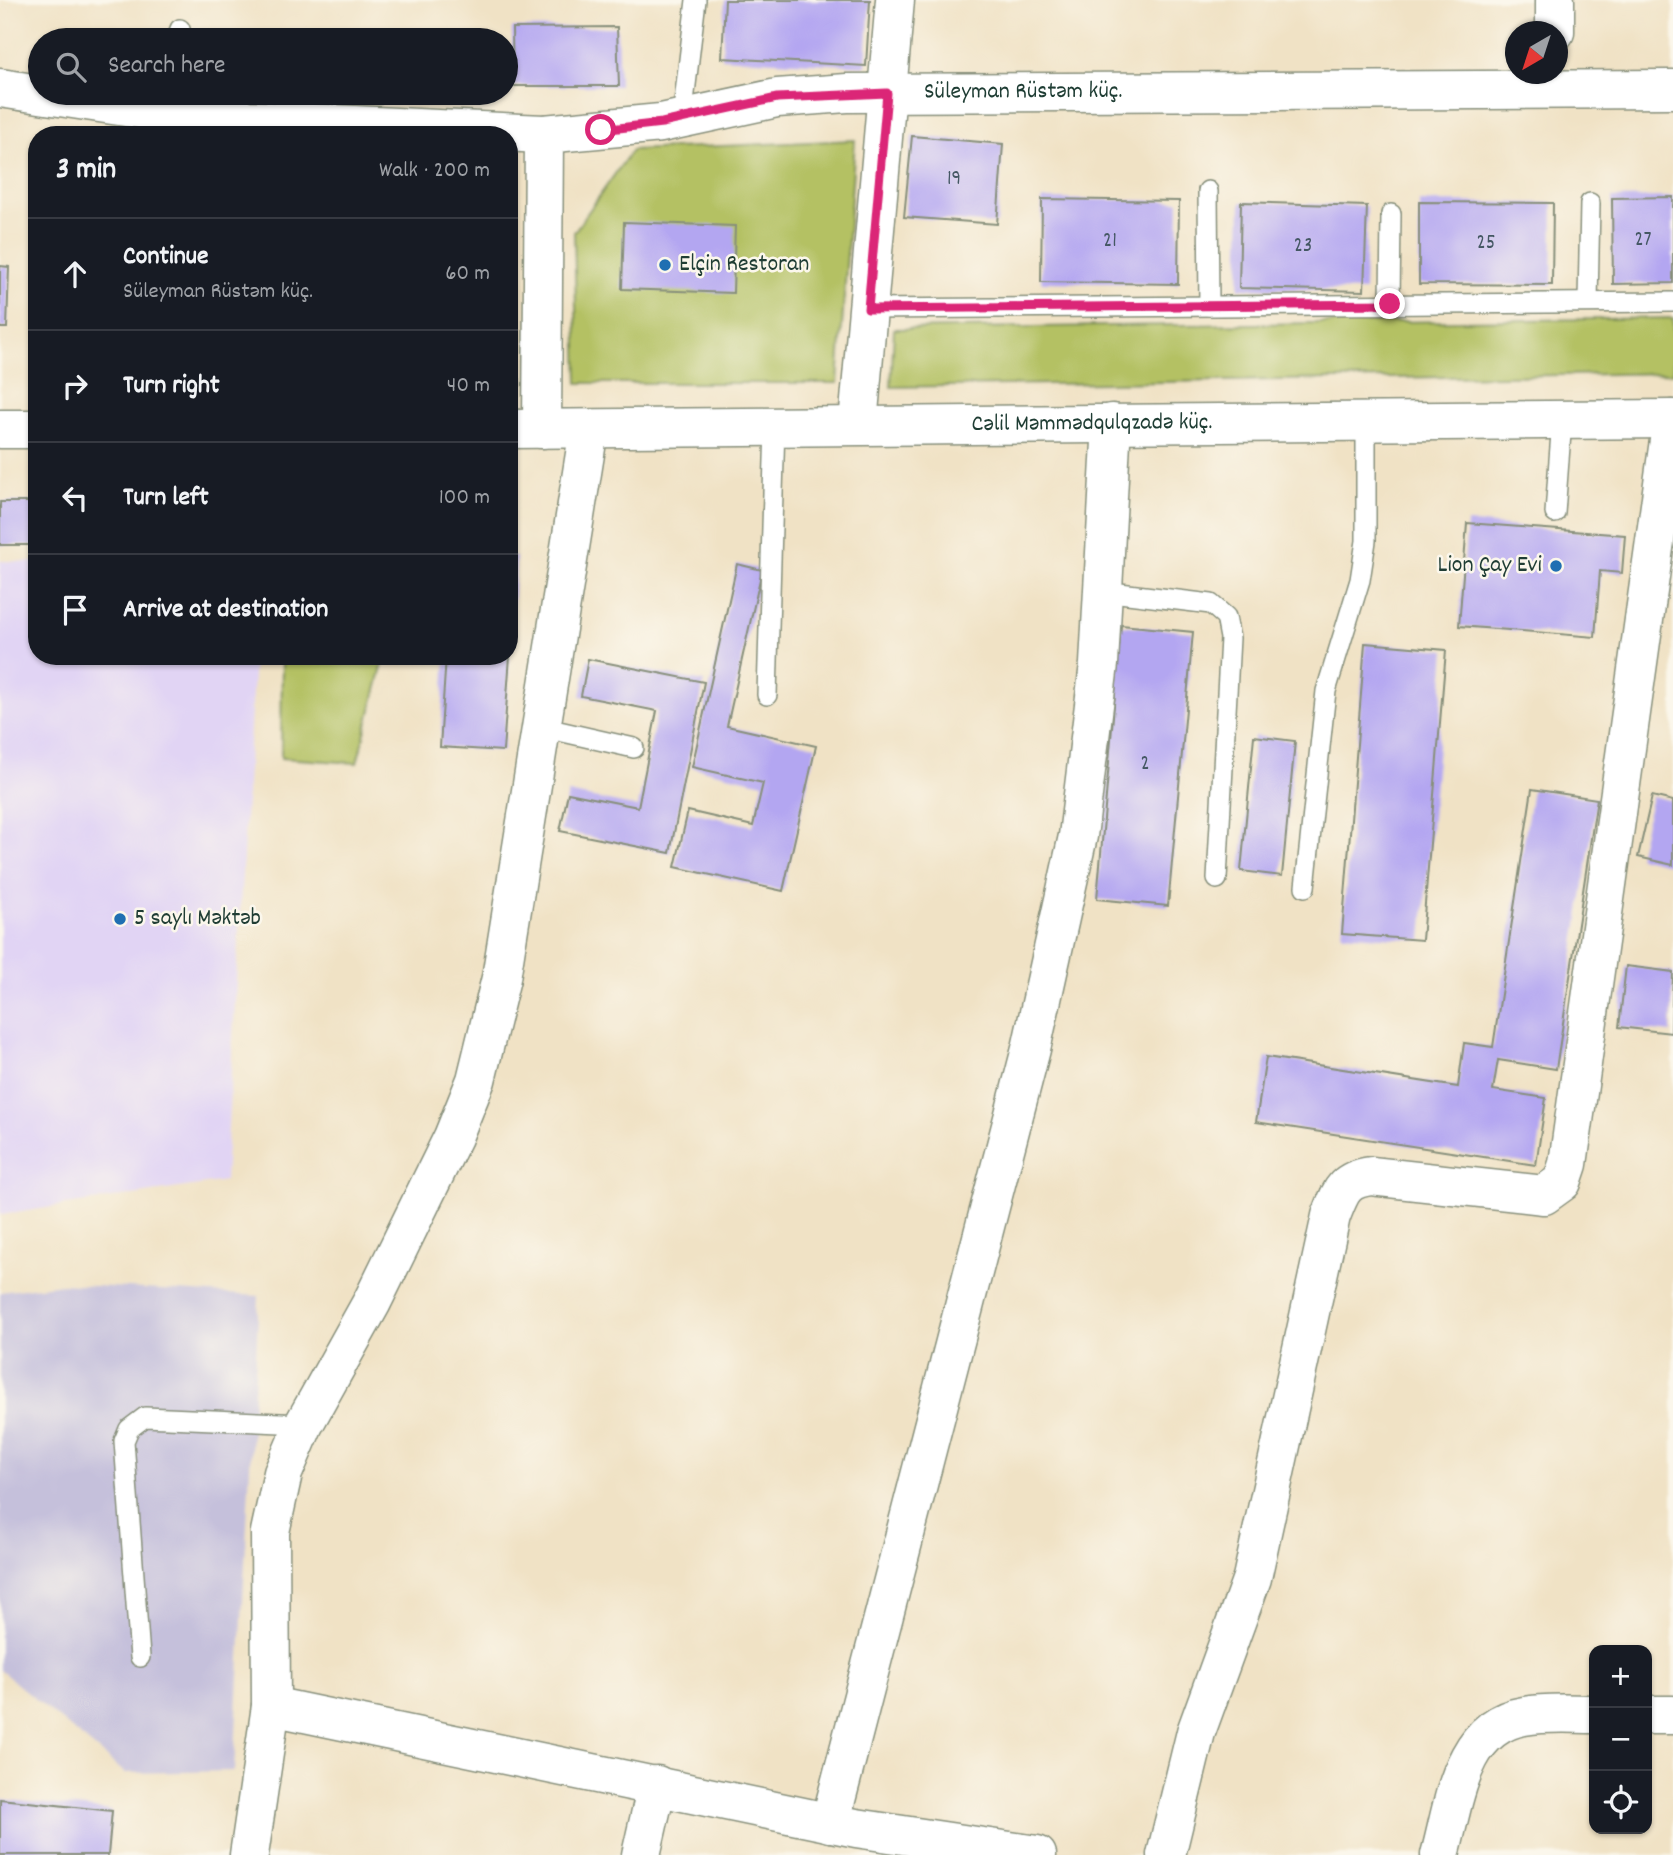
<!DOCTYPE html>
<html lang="en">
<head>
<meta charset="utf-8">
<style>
  body { margin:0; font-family:Dekko,sans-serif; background:#242831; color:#f1f3f6 }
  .controls { position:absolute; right:21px; bottom:21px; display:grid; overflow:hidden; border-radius:14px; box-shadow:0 2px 5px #0004 }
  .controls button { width:63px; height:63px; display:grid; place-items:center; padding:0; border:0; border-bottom:2px solid #363941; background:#171b24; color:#f1f3f6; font:35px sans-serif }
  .compass { position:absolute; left:1505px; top:21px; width:63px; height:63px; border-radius:50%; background:#171b24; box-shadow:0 2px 5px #0004; rotate:219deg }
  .stop { position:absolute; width:21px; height:21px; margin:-16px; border:5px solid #db2777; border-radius:50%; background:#fff }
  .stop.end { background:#db2777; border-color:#fff; box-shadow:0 2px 7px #0008 }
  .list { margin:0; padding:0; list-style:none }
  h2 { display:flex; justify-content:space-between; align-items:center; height:91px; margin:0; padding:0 28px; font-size:30px }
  h2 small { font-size:23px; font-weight:400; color:#9ea1a6 }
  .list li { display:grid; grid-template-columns:46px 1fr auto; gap:21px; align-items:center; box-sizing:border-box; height:112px; padding:0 28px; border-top:2px solid #363941 }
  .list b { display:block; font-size:26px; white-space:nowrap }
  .list p { margin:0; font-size:23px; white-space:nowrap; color:#9ea1a6 }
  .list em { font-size:23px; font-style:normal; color:#9ea1a6 }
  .icon { flex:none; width:38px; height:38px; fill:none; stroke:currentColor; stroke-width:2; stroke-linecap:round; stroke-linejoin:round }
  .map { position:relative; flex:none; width:1673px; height:1855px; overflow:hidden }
  .search { position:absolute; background:#171b24; box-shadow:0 2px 5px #0004; left:28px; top:28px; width:490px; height:77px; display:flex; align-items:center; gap:18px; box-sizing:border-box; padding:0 24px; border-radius:38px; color:#9ea1a6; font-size:26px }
  .panel { position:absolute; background:#171b24; box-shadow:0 2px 5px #0004; left:28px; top:126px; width:490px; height:539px; border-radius:28px }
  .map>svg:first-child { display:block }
  .built { fill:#e1d4f4 }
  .industrial { fill:#c5c0db }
  .green { fill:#b4c163; stroke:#6a7f4c; stroke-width:2 }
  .building { fill:#b3a6f1 }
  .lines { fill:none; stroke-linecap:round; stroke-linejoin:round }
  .lane-casing { stroke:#88907c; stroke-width:22 }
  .street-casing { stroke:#88907c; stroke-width:41 }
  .secondary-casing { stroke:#88907c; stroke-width:41 }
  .lane { stroke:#fff; stroke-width:19 }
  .street { stroke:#fff; stroke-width:38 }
  .secondary { stroke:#fff; stroke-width:38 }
  .route { stroke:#db2777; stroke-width:9 }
  .poi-dot { fill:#1f6fb2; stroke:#fbf7ec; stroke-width:2.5 }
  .labels { text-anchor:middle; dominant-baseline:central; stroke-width:5; stroke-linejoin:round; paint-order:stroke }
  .number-label { font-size:21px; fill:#445763 }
  .street-label { font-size:24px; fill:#1f3d34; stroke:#fbf7ec }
  .poi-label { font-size:24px; fill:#1f3d34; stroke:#fbf7ec; text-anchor:start }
</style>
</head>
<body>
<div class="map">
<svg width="1673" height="1855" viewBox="0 0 1673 1855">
  <rect width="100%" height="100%" fill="#fbf7ec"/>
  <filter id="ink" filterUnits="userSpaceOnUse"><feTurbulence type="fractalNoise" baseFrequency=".0143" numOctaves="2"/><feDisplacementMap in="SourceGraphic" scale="14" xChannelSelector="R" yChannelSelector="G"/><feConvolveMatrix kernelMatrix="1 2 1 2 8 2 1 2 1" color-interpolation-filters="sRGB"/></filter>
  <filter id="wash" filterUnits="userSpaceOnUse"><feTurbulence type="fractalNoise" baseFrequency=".00686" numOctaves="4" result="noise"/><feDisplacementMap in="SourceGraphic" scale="28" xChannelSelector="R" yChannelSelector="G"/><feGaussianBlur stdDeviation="1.57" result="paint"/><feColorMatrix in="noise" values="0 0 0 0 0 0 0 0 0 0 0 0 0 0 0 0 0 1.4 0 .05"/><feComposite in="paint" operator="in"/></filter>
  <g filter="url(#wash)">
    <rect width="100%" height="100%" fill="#f0e2c5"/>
    <!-- built -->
    <path class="built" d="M0,561L37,562V656H254L225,1181L0,1215Z"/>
    <!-- industrial -->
    <path class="industrial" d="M62,1284L259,1296L234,1771L125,1773L0,1670V1292Z"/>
    <!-- green -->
    <g class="green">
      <path d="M855,140L838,383H578L574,232L632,150Z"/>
      <path d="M1673,318V373L891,387L894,329Z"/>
      <path d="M282,656H385L357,763L281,758Z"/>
    </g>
    <g id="blocks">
      <!-- building -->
      <g class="building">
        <path d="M725,0H870L866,66L722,58Z"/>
        <path d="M617,27L619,86H513L512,28Z"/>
        <path d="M912,136L1003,144L997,224L904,217Z"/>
        <path d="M1673,197V283L1613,284L1612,198Z"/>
        <path d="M1042,199L1179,201L1178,284L1041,282Z"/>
        <path d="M1241,202L1367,206L1364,291L1239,288Z"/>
        <path d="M1419,202L1553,203L1552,285L1419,284Z"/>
        <path d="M624,222L735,226L733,293L622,289Z"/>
        <path d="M0,266L9,267L7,328H0Z"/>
        <rect x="0" y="502" width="37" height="43"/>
        <path d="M1467,523L1625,535L1622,573L1600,571L1595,637L1459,626Z"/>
        <path d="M509,557H516L511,632H509Z"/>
        <path d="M737,564L762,570L727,726L816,746L783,891L675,867L688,811L753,826L763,783L692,767Z"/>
        <path d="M1121,625L1193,632L1168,906L1097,899Z"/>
        <path d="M1365,643L1446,650L1422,940L1342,934Z"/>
        <path d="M446,656H510L503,751L440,747Z"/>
        <path d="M588,659L704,682L670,853L560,831L568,793L638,807L657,711L581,696Z"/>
        <path d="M1254,736L1295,741L1282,876L1241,871Z"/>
        <path d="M1532,789L1597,799L1556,1069L1498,1060L1493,1090L1546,1098L1536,1165L1256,1122L1266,1057L1458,1087L1464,1043L1493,1047Z"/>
        <path d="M1652,796L1673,801V865L1638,857Z"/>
        <path d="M1626,966L1673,972L1671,1033L1619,1027Z"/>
        <path d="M0,1799L112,1811L108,1855H0Z"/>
      </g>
    </g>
  </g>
  <g filter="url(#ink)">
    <use href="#blocks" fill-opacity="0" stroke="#88907c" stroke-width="2"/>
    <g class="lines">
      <!-- lane casing -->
      <g class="lane-casing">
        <g id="lane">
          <path d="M177,40L180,29"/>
          <path d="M682,119L696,0"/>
          <path d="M1208,191L1209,306"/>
          <path d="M1588,302L1590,203"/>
          <path d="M1390,304L1391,214"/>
          <path d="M868,309L1673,302"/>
          <path d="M1555,513L1562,420"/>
          <path d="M1103,591L1211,604L1226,617L1230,638L1217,879"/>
          <path d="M767,695L775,426"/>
          <path d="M541,727L634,748"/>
          <path d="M1305,887L1326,691L1360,580L1366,541V421"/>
          <path d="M140,1657L124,1441L129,1429L145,1417L304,1424"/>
        </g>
      </g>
      <!-- street casing -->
      <g class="street-casing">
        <g id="street">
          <path d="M1555,0V32"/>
          <path id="s1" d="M0,88L159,112L249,120L544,134L661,123L777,98L847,93L1673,89"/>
          <path d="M858,424L895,0"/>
          <path d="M542,429L544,134"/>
          <path d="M271,1706L856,1828L1037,1855"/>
          <path d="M1647,1715H1673"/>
          <path d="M830,1823L1031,1049L1078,836L1099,664L1112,423"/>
          <path d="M249,1855L271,1706L270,1532L283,1473L304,1424L372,1302L453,1137L476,1080L501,978L589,429"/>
          <path d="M641,1855L657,1785"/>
          <path d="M1166,1855L1196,1732L1252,1578L1331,1216C1341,1191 1343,1180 1371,1176L1544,1195L1562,1182L1568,1164L1672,419"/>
          <path d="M1440,1855C1454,1805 1460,1726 1524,1716C1547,1712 1571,1714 1594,1714"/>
        </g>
      </g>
      <!-- secondary casing -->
      <g class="secondary-casing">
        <g id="secondary">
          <path d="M0,429H37"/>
          <path id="s2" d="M509,429L1673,419"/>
        </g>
      </g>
      <!-- lane -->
      <use href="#lane" class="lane"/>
      <!-- street -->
      <use href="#street" class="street"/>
      <!-- secondary -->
      <use href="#secondary" class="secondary"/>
    </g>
  </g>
  <g class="lines" filter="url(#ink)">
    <!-- route -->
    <path class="route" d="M601,130L662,123L777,98L887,93L868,309L1390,304"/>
  </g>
  <!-- markers -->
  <g class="poi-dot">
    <circle cx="665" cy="265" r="7"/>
    <circle cx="1556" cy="566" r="7"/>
    <circle cx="120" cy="919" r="7"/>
  </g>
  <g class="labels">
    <!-- number labels -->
    <g class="number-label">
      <text x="954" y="180">19</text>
      <text x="1643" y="241">27</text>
      <text x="1110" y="242">21</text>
      <text x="1486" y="244">25</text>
      <text x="1303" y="247">23</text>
      <text x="1145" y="765">2</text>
    </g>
    <!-- street labels -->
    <g class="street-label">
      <text stroke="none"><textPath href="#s1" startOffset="1029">Süleyman Rüstəm küç.</textPath></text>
      <text stroke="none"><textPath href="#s2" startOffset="583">Cəlil Məmmədqulqzadə küç.</textPath></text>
    </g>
    <!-- poi labels -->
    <g class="poi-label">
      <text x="679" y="265">Elçin Restoran</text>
      <text x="1542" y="566" text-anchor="end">Lion Çay Evi</text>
      <text x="134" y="919">5 saylı Məktəb</text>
    </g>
  </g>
</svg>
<div class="controls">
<button>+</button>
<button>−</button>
<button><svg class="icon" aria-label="locate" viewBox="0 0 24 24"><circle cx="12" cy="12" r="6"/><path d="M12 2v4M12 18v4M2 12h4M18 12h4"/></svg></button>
</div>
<svg class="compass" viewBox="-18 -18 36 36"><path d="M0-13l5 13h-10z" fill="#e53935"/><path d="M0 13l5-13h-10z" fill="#9ea1a6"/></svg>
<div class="stop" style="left:601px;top:130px"></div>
<div class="stop end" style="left:1390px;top:304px"></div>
<div class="search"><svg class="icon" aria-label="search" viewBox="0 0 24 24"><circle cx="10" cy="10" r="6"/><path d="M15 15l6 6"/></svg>Search here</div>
<section class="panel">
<h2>3 min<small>Walk · 200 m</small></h2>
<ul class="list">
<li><svg class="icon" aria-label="ahead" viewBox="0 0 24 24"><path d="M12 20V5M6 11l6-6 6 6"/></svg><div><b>Continue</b><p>Süleyman Rüstəm küç.</p></div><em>60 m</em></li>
<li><svg class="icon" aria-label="right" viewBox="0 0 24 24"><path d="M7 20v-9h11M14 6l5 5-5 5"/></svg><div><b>Turn right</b></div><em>40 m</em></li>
<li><svg class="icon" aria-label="left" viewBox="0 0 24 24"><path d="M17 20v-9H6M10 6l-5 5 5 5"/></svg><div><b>Turn left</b></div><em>100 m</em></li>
<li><svg class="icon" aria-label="arrive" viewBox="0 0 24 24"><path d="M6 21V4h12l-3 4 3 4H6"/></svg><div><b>Arrive at destination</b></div></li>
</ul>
</section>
</div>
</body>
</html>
